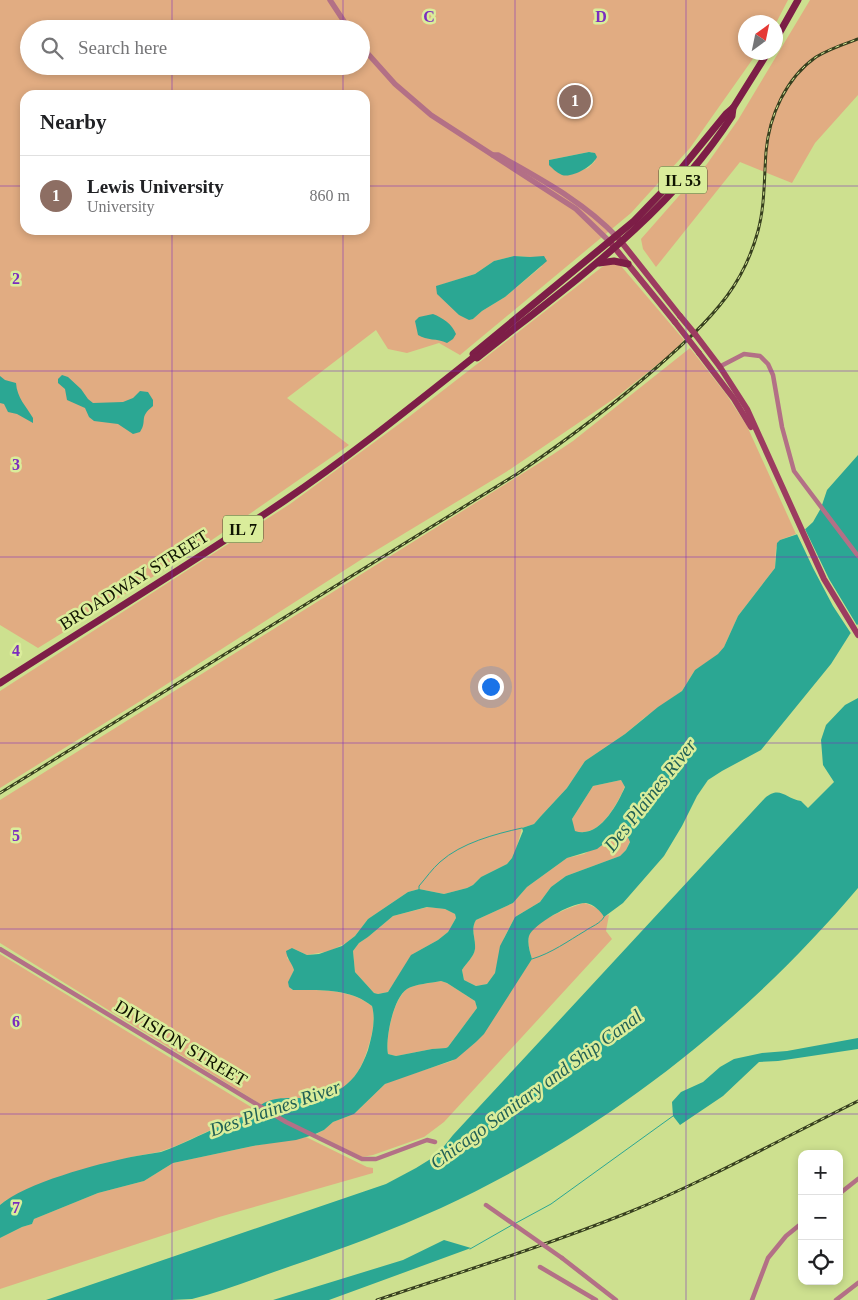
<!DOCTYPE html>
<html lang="en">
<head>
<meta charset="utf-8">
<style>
  body { margin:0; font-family:"Times New Roman",serif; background:#f2f2f2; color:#202124 }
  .controls { position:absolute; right:15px; bottom:15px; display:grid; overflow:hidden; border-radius:10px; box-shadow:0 2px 8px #0003 }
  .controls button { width:45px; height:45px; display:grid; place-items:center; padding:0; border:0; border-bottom:1px solid #e0e0e0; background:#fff; color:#202124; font:25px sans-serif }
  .compass { position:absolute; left:738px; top:15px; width:45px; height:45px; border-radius:50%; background:#fff; box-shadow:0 2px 8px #0003; rotate:33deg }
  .you { position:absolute; left:490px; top:686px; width:18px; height:18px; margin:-12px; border:4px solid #fff; border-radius:50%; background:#1a73e8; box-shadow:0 0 0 8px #1a73e833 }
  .badge { display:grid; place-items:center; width:32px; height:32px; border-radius:50%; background:#713eb6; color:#fff; font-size:16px; font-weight:700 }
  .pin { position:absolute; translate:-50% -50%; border:2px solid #fff; box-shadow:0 1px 5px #0006 }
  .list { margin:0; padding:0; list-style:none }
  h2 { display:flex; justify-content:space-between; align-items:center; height:65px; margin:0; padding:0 20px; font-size:21px }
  h2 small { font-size:16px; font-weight:400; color:#757577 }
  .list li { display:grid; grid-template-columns:32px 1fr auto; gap:15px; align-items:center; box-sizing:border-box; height:80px; padding:0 20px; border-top:1px solid #e0e0e0 }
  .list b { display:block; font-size:19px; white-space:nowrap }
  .list p { margin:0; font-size:16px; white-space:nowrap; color:#757577 }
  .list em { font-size:16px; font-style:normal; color:#757577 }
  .icon { flex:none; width:28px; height:28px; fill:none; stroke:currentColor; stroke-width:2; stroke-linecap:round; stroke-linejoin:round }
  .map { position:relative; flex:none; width:858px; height:1300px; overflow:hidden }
  .search { position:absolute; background:#fff; box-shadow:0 2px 8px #0003; left:20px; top:20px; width:350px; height:55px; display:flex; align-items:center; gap:12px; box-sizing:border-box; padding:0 18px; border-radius:28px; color:#757577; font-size:19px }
  .panel { position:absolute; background:#fff; box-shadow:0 2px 8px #0003; left:20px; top:90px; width:350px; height:145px; border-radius:15px }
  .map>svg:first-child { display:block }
  .green { fill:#e1ac82; fill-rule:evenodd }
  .water { fill:#2ba793; fill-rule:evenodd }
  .pier { fill:#cde08f }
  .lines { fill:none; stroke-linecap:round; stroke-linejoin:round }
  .stream { stroke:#2ba793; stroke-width:1 }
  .minor { stroke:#b37086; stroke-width:4.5 }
  .tertiary { stroke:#b37086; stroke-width:5.5 }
  .secondary { stroke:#9c3b60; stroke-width:6 }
  .primary { stroke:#7d1e47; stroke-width:7 }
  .rail-casing { stroke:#38401f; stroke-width:3 }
  .rail { stroke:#daed9b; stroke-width:1; stroke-dasharray:4; stroke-linecap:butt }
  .minor-bridge { stroke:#b37086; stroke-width:4.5 }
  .secondary-bridge { stroke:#9c3b60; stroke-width:6 }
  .grid { fill:none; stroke:#7b2cbf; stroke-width:1; stroke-opacity:0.55 }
  .labels { text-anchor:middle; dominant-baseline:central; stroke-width:5; stroke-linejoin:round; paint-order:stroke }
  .shield { fill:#daed9b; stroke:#4c552e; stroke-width:1 }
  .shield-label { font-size:16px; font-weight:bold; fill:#0f1400 }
  .street-label { font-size:18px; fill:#0f1400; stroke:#daed9b }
  .water-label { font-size:19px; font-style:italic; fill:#216055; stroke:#daed9b }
  .grid-label { font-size:16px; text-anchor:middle; font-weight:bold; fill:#7b2cbf; stroke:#daed9b; stroke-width:5; stroke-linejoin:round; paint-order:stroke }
</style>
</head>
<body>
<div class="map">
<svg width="858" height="1300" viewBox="0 0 858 1300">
  <rect width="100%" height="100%" fill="#cde08f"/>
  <!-- green -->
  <g class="green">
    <path d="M0,0H788L776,23L746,22V52L757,53L690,148L631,213L460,355L439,343L407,353L388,349L376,330L287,398L349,445L209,542L38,648L0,625ZM29,29H361V66H29ZM25,95H365V230H25ZM589,152H592L595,161L588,168L564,175L549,160ZM514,256L529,257L542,266L505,297L482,311L473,319L459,315L437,286L475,274L494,261Z"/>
    <path d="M810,0H858V95L815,143L792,183L740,162L656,267L643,249L641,239L707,164L738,120Z"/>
    <path d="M610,262L621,266L684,340L673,352L618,396L506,472L362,559L142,700L0,788V691L290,504L410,416L602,267Z"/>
    <path d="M690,348L726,394L747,426L796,534L780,540L776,548L775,568L738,616L724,647L718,655L695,670L682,691L644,718L625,734L585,761L567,788L541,816L534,824L522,828L515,854L512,858L507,864L481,877L473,885L467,888L444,894L419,889L408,892L368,919L355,936L346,943L330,951L307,955L292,948L287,958L291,962L294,970L289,981L292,990C319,990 349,988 372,1006C376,1021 372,1036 367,1051C356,1086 335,1098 300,1098C286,1098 273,1097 262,1105L0,943V800L552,455L573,441Z"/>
    <path d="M621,780L625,786C617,805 599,839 574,831L572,819L593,786Z"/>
    <path d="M626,833L630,841L626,850L620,856L566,876L551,887L540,902L515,917L504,938L495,973L487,984L476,986L464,980L462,970C466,963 474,957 475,949C476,938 470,930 476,920L513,903L527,887L567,858L584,854L614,836Z"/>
    <path d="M584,903C592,905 600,909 604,916L609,915L606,931L612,939L444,1122L424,1137L373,1155L362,1157L316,1134L324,1130L333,1122L354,1114L385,1084L393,1080L452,1061L476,1042L532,959C530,952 527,943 529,935C534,921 570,907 584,903Z"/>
    <path d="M428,907L445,909L455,914L456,918L448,932L438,940L413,954L388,992L378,994L374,993L355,972L353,951L359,943L368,937L393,916Z"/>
    <path d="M0,954L256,1110L239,1119L228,1122L176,1146L159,1152L131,1157L6,1200L0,1205Z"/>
    <path d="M441,981L447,983L475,1001L477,1008L448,1047L446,1048L432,1049L396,1056L388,1054C385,1040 393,999 407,989C415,984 431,983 441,981Z"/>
    <path d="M306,1137L367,1167L373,1168V1173L219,1217L0,1289V1238L22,1227L32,1224L34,1219L98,1193L144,1181L173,1163L253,1146Z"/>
  </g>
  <!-- water -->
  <g class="water">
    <path d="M589,152L595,153L597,157C592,167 572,178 562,175C557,173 552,168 549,165V160Z"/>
    <path d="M514,256L530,257L544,256L547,261L505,297L482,311L473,319L469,320L459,315L437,294L436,286L475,274L494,261Z"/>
    <path d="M433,314C443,318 452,324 456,334L453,339L447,343C437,338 427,341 418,335L415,321L419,317Z"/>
    <path d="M62,375L68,377L81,389L88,399L93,403L123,402L133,398L140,391L148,392L153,400V406C138,418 148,420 140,432L133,434L118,424L94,421L89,417L85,408L67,400L65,389L58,383V379Z"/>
    <path d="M0,376L5,380L16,383C17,398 26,406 33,418V423L17,414L8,412L4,404L0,403Z"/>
    <path d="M858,455V624L850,634L831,664L761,750L722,771L708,780L697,796L682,826L664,856L623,903L604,917C601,911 593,904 586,903C573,902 533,924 529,936C527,943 530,952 532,959L484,1034L476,1042L456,1059L385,1084L354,1114L333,1122L324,1130L313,1135L296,1140L253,1146L173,1163L144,1181L98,1193L34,1219L32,1224L22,1227L0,1238V1205C25,1183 97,1164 131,1157C140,1155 151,1154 161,1152C181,1145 200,1135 220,1126C230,1121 241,1118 251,1113C257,1110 260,1104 266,1102C276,1097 289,1098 300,1098C336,1098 356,1085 368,1050C372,1035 376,1021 372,1006C350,988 319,990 293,990L289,987L288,982L294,970C292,963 287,959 286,951L292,948L307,955L319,954L342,946L355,936L368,919L408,892L419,889L444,894L467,888L473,885L481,877L507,864L512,858L523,831L522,828L534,824L541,816L567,788L585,761L625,734L658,707L682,691L695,670L718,654L724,647L738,616L775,568L777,543L780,540L801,533L813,522L821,508L827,490ZM621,780L625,787C617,805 599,839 575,831L572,819L593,786ZM626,833L630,842L626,850L620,856L566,876L551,887L540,902L515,917L500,946L495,973L487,984L476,986L464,980L462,970C466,963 474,957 475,949C476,938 470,930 476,920L513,903L527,887L567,858L597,849L614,836ZM427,907L445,909L455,914L456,918L448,932L438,940L411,955L388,992L378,994L374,993L355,972L353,951L359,943L368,937L393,916ZM441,981L447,983L475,1001L477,1008L448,1047L446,1048L432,1049L396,1056L388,1054C385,1040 393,998 407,989C415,984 431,983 441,981Z"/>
    <path d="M858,698V888C744,1023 601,1134 441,1208C392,1230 342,1249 291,1266C259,1277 224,1291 192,1299C179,1300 163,1300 150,1300C115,1300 81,1300 46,1300L386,1184L416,1168L437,1155L453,1135L765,798C780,785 786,799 801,801L808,808L834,782L823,765L821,740L826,725L845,705Z"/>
    <path d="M858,1038V1049L778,1061L759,1062L723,1096L680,1125L673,1116L672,1102L681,1092L703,1082L720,1067L734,1059L762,1053L787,1051Z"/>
    <path d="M444,1240L471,1248L329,1300H273L403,1260Z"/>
  </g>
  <!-- pier -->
  <path class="pier" d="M804,527L829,579L858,627L852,635L833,606L813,568L796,532Z"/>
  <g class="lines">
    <!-- stream -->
    <g class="stream">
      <path d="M419,889V886C426,878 432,869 440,862C461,843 495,834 522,828"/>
      <path d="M532,959C552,953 568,941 585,931C592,926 600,924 604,917"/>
      <path d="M516,1223L551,1204L673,1116"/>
      <path d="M470,1249L512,1225"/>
    </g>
    <!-- minor -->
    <g class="minor">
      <path d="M719,367L744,354L760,356L768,364L773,375L782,427L794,471L858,556"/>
      <path d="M0,949L286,1122L362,1159H376L427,1140L435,1142"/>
      <path d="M839,1194L858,1179"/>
      <path d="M562,1258L616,1300"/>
      <path d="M540,1267L596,1300"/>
      <path d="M752,1300L768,1258L786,1236L802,1223"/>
      <path d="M836,1300L858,1283"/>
    </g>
    <!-- tertiary -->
    <g class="tertiary">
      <path d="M330,0L349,29"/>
      <path d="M361,46L395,84L431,115L576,209L610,242"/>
      <path d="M493,155H498C540,179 583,201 617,237"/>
    </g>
    <!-- secondary -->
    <g class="secondary">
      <path d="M619,239L680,316"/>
      <path d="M610,242L675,322"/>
      <path d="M695,334L720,367L747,409L824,579L858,635"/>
      <path d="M699,353L734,399L751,427"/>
    </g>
    <!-- primary -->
    <g class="primary">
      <path d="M776,39L798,0"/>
      <path d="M599,263L614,261L628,264"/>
      <path d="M474,357L473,354L634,221L663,191L726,114L733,108L768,52"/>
      <path d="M0,683C95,622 191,564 284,501C349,457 411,407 474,357L477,358C570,284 667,217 732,116L733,108"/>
    </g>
    <!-- rail casing -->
    <g class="rail-casing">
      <g id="rail">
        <path d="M0,793L517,474C565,441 611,407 656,368C681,346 707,323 727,296C741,277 752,253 758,231C765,205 764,178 766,152C769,116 786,78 816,57C829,49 844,44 858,39"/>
        <path d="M377,1300C461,1272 545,1246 627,1213C706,1181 781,1139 858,1101"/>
      </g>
    </g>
    <!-- rail -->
    <use href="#rail" class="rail"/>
    <!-- minor-bridge -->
    <path class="minor-bridge" d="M486,1205L562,1258"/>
    <!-- secondary-bridge -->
    <g class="secondary-bridge">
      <path d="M680,316L695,334"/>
      <path d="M675,322L699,353"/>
    </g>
  </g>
  <!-- grid -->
  <path class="grid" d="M172,0V29M343,0V29M515,0V1300M686,0V1300M172,66V95M343,66V95M0,186H25M365,186H858M172,230V1300M343,230V1300M0,371H858M0,557H858M0,743H858M0,929H858M0,1114H858"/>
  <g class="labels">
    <!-- shield labels -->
    <g class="shield">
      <rect x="659" y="166.5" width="48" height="27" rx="4"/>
      <rect x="223" y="515.5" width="40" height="27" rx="4"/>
    </g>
    <g class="shield-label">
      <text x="683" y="180">IL 53</text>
      <text x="243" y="529">IL 7</text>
    </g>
    <!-- street labels -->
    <g class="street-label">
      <text transform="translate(134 580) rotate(-32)">BROADWAY STREET</text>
      <text transform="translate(181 1043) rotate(31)">DIVISION STREET</text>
    </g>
    <!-- water labels -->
    <g class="water-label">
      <text transform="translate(650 795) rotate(-52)">Des Plaines River</text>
      <text transform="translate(536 1089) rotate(-36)">Chicago Sanitary and Ship Canal</text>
      <text transform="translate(275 1108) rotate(-19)">Des Plaines River</text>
    </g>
  </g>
  <g class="grid-label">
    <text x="429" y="22">C</text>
    <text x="601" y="22">D</text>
    <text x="16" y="284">2</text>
    <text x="16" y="470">3</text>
    <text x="16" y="656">4</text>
    <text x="16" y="841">5</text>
    <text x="16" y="1027">6</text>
    <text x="16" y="1213">7</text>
  </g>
</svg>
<div class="controls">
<button>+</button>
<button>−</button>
<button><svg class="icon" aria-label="locate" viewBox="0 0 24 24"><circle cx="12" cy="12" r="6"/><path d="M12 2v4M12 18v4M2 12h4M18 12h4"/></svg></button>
</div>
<svg class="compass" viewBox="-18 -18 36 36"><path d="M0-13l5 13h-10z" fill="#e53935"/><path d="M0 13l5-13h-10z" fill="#757577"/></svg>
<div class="you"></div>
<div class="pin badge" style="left:575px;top:101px;background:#8d6e63">1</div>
<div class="search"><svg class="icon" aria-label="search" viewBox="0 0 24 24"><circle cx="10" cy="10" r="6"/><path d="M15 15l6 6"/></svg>Search here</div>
<section class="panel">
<h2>Nearby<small></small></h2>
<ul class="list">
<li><span class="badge" style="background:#8d6e63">1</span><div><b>Lewis University</b><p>University</p></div><em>860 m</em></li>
</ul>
</section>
</div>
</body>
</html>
